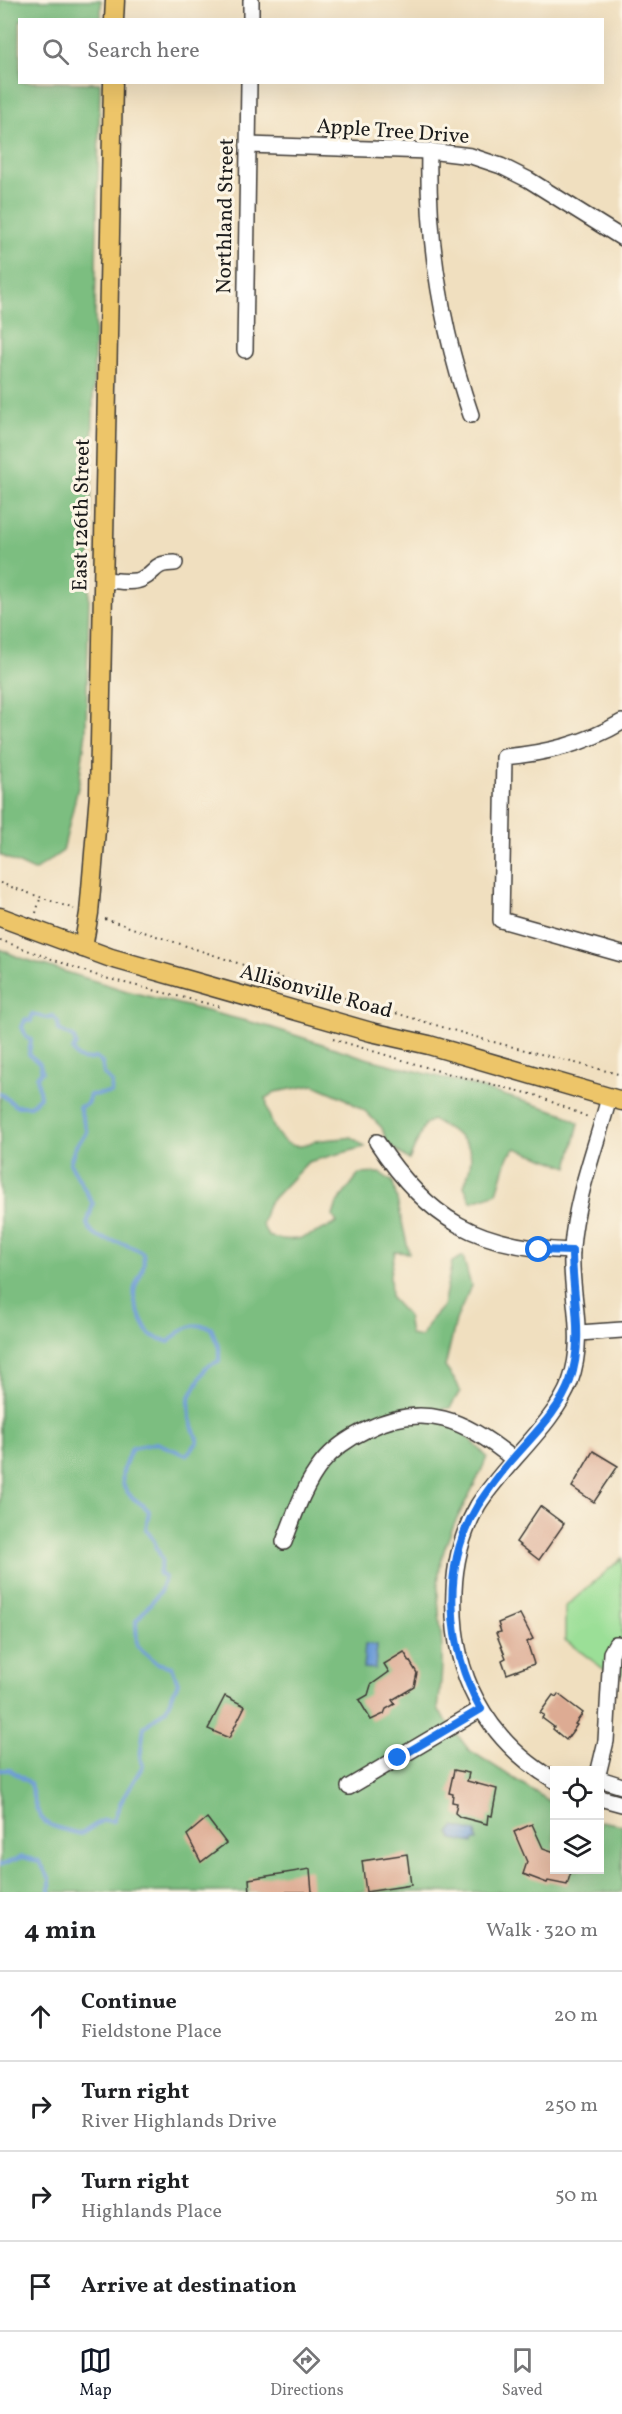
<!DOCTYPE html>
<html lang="en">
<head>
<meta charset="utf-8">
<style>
  body { margin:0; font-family:Vollkorn,serif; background:#f6f6f6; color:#202124 }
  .controls { position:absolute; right:18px; bottom:18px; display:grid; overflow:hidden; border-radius:0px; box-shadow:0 6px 24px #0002 }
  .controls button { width:54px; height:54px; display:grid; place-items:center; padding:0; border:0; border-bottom:2px solid #e0e0e0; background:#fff; color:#202124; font:30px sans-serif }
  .stop { position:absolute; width:18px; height:18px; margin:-14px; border:4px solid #1a73e8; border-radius:50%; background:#fff }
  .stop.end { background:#1a73e8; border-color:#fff; box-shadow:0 2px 6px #0008 }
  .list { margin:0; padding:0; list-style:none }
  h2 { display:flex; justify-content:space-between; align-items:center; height:78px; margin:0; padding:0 24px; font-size:26px }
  h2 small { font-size:20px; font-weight:400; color:#757577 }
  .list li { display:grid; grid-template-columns:39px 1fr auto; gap:18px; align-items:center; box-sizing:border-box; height:90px; padding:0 24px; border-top:2px solid #e0e0e0 }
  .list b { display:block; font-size:22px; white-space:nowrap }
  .list p { margin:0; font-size:20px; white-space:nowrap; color:#757577 }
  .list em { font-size:20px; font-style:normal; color:#757577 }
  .icon { flex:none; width:33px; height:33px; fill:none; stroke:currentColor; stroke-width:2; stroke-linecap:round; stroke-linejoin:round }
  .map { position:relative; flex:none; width:622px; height:1892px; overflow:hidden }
  .search { position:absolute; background:#fff; box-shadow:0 6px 24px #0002; left:18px; right:18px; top:18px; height:66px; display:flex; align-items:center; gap:15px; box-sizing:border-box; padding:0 21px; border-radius:0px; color:#757577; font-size:22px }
  .sheet { height:438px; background:#fff }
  nav { display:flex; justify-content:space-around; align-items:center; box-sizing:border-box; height:84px; border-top:2px solid #e0e0e0; background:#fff; font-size:16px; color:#757577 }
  nav a { display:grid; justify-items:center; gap:3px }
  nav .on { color:#111827 }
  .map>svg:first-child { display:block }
  .green { fill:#9bdf97; stroke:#5c7e5a; stroke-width:1.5 }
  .forest { fill:#7cbe80; stroke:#4c6d4e; stroke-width:1.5 }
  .water { fill:#6d9cd6; stroke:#445c79; stroke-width:1.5 }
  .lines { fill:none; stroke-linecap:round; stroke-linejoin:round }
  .stream { stroke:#6d9cd6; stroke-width:4 }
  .building { fill:#ddab93 }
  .minor-casing { stroke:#3c3934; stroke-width:18 }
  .major-casing { stroke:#3c3934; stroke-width:21 }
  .path { stroke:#3c3934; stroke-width:2; stroke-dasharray:1.5 4.5; stroke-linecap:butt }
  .minor { stroke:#fff; stroke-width:15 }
  .major { stroke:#edc569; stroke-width:18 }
  .route { stroke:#1a73e8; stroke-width:8 }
  .labels { text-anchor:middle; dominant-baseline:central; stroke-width:6; stroke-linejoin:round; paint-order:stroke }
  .street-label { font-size:21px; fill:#1c1c1c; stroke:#fcf5e5 }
</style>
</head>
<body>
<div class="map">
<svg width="622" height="1892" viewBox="0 0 622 1892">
  <rect width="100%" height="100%" fill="#fcf5e5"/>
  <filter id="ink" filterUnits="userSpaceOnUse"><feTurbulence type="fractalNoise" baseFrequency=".0167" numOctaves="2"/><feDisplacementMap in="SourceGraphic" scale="12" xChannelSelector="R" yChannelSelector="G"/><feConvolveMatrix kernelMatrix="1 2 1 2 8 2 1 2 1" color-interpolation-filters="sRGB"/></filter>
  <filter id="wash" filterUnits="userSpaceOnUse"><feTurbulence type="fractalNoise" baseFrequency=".008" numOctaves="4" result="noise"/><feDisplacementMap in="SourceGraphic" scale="24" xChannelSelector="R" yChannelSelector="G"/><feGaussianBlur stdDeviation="1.35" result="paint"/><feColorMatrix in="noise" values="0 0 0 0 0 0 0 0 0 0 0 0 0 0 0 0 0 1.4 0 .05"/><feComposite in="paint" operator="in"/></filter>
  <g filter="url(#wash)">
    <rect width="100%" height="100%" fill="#f0dfbf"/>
    <!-- green -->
    <path class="green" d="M622,1558V1674L613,1676L565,1640V1607Z"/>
    <!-- forest -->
    <g class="forest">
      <path d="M0,0H101V19L20,20V82L100,83L86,732L79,783L63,851L34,871L0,855Z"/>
      <path d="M0,949L18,957L127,991L270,1027L369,1059L467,1084L562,1113L579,1123L568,1167L516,1148L508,1156L497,1193L471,1202L464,1186C480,1145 467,1139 432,1120L425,1124L409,1160L387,1143L382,1128L365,1111L342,1097L314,1085L275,1092L266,1098C268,1116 276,1148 301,1146C306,1146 310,1142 315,1141C327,1139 340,1139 352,1137L365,1147L308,1162L268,1204L262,1224L268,1236C297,1245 310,1235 337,1223L333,1216L337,1203L359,1174L380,1173L393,1182L409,1253L395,1252L390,1274L391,1298L407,1315L410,1335L421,1337L432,1318L443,1306L452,1262L463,1256L471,1286L456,1320L445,1367L457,1383L460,1391L450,1408L442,1409L487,1457C473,1494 447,1527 440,1567C435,1595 441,1622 442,1650C443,1670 440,1691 438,1710L469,1750L554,1804V1870H600V1821L622,1825V1892H0Z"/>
    </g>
    <!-- water -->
    <g class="water">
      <path d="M365,1644L377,1645L375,1669L363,1668Z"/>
      <path d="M454,1827L476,1832L477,1840H474L473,1843L452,1839V1835L450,1834Z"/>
    </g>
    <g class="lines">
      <!-- stream -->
      <g class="stream">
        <path d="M0,1093L16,1106H30L40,1097L37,1076L42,1072L40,1064L29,1054L31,1040L27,1038L22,1027L25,1020L31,1021L32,1014L47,1018L53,1016L58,1022L59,1030L73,1037L76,1044L73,1050C77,1062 85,1060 96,1058L102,1063L104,1074L112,1083L111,1093L90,1095L87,1104L79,1107L87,1132L75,1147L70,1163L93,1204L87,1224C95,1240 103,1238 120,1243C128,1245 136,1249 143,1253C147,1274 134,1279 134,1294C134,1307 144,1325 150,1335L169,1342C181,1328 194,1321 211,1328L219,1348V1361L206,1367L189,1399L190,1419L198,1442L186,1455L157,1443L132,1448C125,1463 115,1482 131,1496C137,1502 143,1504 149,1511L146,1529L154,1541L162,1560L159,1574L165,1577L160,1592L136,1621L137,1646L157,1663L172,1667L178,1683L166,1709L144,1727L140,1758L143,1765C133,1784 119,1800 114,1821L103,1820L81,1834C40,1824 39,1824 30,1783L10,1770H0"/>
        <path d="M0,1866L22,1857L39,1861L50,1879V1892"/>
      </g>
    </g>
    <g id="blocks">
      <!-- building -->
      <g class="building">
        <path d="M593,1451L618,1466L594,1502L572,1487Z"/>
        <path d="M540,1506L564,1524L539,1560L516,1542Z"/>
        <path d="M520,1614L533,1639L527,1642L534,1664L507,1674L502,1660L506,1658L496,1633L501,1632L498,1623Z"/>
        <path d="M404,1652L417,1673L414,1687L392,1700L395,1704L386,1709L384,1714L371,1720L359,1700L368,1695L371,1685L389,1672L384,1664Z"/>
        <path d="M558,1694L583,1713L575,1724L577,1725L566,1740L553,1729L554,1727L542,1718L544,1715L540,1713L553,1695L556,1697Z"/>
        <path d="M225,1696L245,1706L229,1738L208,1729Z"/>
        <path d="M454,1770L469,1773L467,1781L497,1789L492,1816L488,1815L487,1824L460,1817L455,1813L457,1803L452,1802L453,1794L449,1793Z"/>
        <path d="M207,1818L226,1843L201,1862L187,1835Z"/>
        <path d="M532,1824L543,1848L555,1852V1869H572L567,1885L548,1881L547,1883L523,1874L527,1862L514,1832Z"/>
        <path d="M407,1854L411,1885L366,1892L362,1861Z"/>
        <path d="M310,1869L312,1892H250L249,1879Z"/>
      </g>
    </g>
  </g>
  <g filter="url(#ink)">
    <use href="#blocks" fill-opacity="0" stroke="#3c3934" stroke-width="1.5"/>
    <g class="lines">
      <!-- minor casing -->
      <g class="minor-casing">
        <g id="minor">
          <path d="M251,20V0"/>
          <path d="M248,145L429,151L471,156L501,166L529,180L622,238"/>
          <path d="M429,151C427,242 441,328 471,415"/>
          <path d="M245,350L249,82"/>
          <path d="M103,580C114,580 132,584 142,579C157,572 152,563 175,563"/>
          <path d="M622,722C585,744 547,753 504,757L501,920L622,954"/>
          <path d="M377,1142C428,1220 478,1248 572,1251"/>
          <path d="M579,1333L622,1330"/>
          <path d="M284,1542C294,1516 304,1485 322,1463C334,1448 349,1438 366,1430C424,1401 466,1420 513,1459"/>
          <path d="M599,1770L606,1741L611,1653L616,1644L622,1645"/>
          <path d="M600,1779L622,1786"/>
          <path d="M554,1780C485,1739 450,1672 454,1591C455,1562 463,1531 478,1505C503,1465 555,1423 570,1382C587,1335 569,1294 572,1247C576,1196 596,1147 609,1098"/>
          <path d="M349,1787L481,1709"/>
          <path d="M600,1798L622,1804"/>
        </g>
      </g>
      <!-- major casing -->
      <g class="major-casing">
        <g id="major">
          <path d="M114,20L115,0"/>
          <path d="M0,917L111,958L371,1032L429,1045L622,1101"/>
          <path d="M83,948L89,913L99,794L113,82"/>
        </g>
      </g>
      <!-- path -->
      <g class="path">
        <path d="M0,883L74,909"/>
        <path d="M36,913L40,899"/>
        <path d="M105,919L328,993L486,1040L622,1075"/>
        <path d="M0,940L101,977L221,1007"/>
        <path d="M333,1039L442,1072L535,1095L588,1117"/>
      </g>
      <!-- minor -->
      <use href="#minor" class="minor"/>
      <!-- major -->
      <use href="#major" class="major"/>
    </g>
  </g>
  <g class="lines" filter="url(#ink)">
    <!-- route -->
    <path class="route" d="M398,1758L481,1709C447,1648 440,1567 478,1505C488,1490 499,1475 511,1461C531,1437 559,1412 570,1381C585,1338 572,1295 572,1251L539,1250"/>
  </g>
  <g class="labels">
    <!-- street labels -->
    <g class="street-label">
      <text transform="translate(393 132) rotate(4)">Apple Tree Drive</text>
      <text transform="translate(226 216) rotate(-89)">Northland Street</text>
      <text transform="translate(82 515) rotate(-89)">East 126th Street</text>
      <text transform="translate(316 992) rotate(15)">Allisonville Road</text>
    </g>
  </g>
</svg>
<div class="controls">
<button><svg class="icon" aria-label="locate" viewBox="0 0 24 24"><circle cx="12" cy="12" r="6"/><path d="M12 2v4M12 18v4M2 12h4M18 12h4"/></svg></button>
<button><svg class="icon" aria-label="layers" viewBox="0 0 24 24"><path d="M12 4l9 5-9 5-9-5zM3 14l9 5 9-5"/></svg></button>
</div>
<div class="stop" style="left:539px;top:1250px"></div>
<div class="stop end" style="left:398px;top:1758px"></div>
<div class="search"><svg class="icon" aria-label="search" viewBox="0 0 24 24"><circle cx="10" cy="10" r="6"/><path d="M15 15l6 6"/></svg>Search here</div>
</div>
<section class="sheet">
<h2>4 min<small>Walk · 320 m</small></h2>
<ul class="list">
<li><svg class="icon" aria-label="ahead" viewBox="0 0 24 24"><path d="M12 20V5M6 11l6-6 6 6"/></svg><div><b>Continue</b><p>Fieldstone Place</p></div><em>20 m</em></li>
<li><svg class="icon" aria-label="right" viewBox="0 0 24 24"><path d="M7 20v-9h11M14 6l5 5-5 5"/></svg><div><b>Turn right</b><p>River Highlands Drive</p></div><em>250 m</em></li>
<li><svg class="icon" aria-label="right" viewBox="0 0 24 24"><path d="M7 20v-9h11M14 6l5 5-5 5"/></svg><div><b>Turn right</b><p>Highlands Place</p></div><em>50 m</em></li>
<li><svg class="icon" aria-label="arrive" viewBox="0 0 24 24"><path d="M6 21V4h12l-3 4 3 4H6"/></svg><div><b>Arrive at destination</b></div></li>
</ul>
</section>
<nav>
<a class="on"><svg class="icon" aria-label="map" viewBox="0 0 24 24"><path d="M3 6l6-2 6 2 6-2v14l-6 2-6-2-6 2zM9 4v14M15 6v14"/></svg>Map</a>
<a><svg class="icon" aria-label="directions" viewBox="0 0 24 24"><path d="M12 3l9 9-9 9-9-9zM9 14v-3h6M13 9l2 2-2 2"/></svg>Directions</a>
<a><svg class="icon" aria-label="saved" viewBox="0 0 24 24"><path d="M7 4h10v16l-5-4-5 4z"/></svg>Saved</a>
</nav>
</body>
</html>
